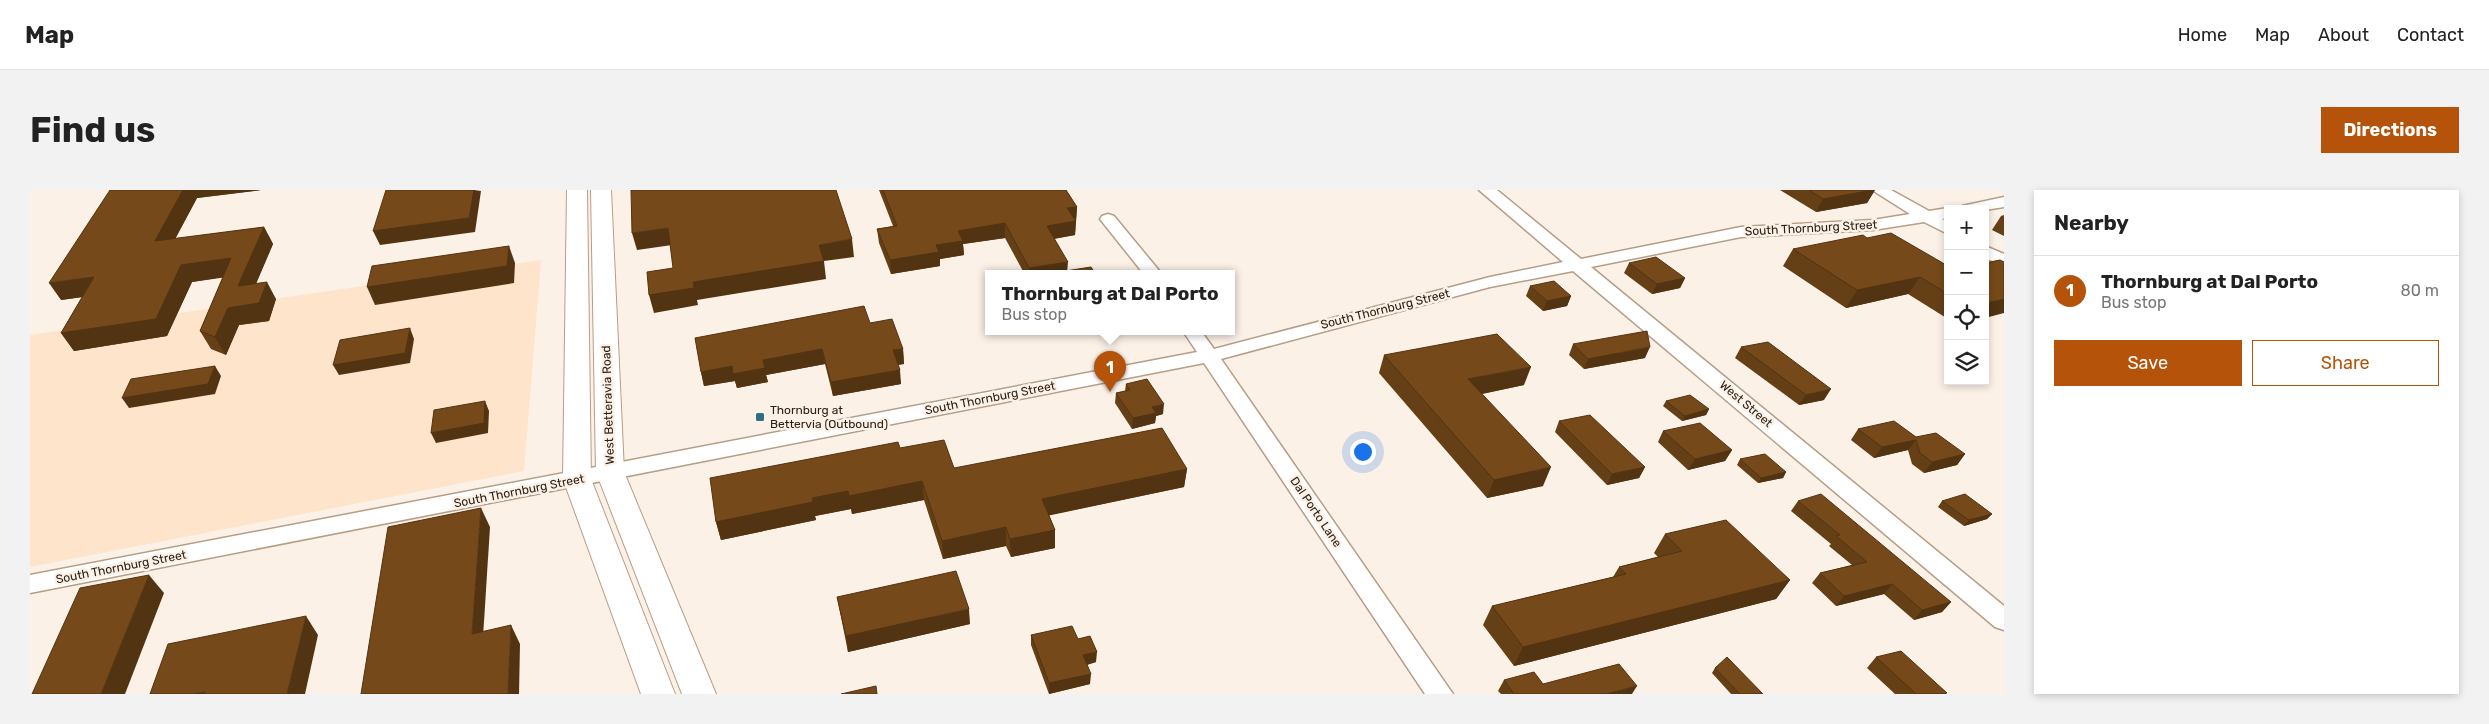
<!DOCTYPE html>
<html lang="en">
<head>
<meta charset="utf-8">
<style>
  body { margin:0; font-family:Rubik,sans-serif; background:#f2f2f2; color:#222 }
  .controls { position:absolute; right:15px; top:15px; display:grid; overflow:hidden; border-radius:0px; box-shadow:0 2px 8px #0003 }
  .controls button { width:45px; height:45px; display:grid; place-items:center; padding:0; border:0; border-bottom:1px solid #e0e0e0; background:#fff; color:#222; font:25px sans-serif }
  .you { position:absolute; left:1332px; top:261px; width:18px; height:18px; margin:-12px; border:4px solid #fff; border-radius:50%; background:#1a73e8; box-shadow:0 0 0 8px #1a73e833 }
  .badge { display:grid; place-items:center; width:32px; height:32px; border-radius:50%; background:#b45309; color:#fff; font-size:16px; font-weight:700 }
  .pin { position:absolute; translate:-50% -41px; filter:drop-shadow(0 1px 2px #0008) }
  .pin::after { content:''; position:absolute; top:26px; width:18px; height:15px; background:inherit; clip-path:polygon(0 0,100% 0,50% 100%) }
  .popup { position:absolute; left:955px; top:80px; width:250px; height:65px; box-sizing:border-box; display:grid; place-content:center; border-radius:0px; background:#fff; filter:drop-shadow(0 1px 4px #0005); font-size:16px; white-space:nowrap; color:#767676 }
  .popup b { font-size:19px; color:#222 }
  .popup::after { content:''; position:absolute; left:50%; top:100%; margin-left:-10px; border:10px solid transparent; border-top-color:#fff }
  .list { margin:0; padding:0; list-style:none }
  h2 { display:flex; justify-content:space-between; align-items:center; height:65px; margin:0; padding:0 20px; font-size:21px }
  h2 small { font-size:16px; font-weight:400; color:#767676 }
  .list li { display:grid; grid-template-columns:32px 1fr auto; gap:15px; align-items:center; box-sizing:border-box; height:70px; padding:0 20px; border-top:1px solid #e0e0e0 }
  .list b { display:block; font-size:19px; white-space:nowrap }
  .list p { margin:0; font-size:16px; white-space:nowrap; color:#767676 }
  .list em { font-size:16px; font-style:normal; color:#767676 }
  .actions { display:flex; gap:10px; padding:15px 20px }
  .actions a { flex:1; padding:11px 0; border:1px solid #b45309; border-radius:0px; text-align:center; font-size:18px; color:#b45309 }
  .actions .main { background:#b45309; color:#fff }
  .icon { flex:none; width:28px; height:28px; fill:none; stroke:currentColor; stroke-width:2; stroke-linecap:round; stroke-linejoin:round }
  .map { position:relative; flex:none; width:1974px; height:504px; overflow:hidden; border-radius:0px }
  header { display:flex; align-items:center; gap:30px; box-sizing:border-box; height:70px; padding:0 25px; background:#fff; border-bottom:1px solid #e0e0e0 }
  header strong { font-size:24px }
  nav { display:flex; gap:28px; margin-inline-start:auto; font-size:18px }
  .intro { display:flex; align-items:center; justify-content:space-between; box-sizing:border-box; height:120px; padding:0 30px }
  h1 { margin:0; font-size:35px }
  .button { padding:12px 22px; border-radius:0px; background:#b45309; color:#fff; font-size:18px; font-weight:700 }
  main { display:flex; gap:30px; padding:0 30px }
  aside { flex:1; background:#fff; border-radius:0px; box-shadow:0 2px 8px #0003 }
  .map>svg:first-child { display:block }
  .built { fill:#fee4cb }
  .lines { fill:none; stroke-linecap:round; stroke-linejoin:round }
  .minor-casing { stroke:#b69e86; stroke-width:3 }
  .secondary-casing { stroke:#b69e86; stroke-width:2 }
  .minor { fill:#fff; fill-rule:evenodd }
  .secondary { fill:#fff; fill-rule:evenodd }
  .wall { fill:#653f16 }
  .shaded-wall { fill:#523312 }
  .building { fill:#754919; stroke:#523312 }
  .poi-dot { fill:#2e7282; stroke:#fcf1e7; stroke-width:2 }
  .labels { text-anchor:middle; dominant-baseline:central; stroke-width:5; stroke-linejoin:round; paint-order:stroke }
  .street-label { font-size:12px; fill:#2a2117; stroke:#fcf1e7 }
  .poi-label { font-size:12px; fill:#2a2117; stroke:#fcf1e7; text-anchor:start }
</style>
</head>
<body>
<header>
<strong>Map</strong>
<nav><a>Home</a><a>Map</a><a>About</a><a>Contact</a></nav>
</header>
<div class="intro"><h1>Find us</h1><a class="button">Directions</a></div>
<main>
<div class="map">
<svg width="1974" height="504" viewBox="0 0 1974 504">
  <rect width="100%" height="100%" fill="#fcf1e7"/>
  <!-- built -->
  <path class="built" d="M511,70L494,281L0,377V145Z"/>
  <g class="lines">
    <!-- minor casing -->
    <g class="minor-casing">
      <g id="minor">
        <path d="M1449,0H1467L1551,69L1711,37L1843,30L1880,24L1842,0H1861L1899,21L1918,18L1921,19H1918V28L1912,29L1918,32V44L1894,32L1843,40L1711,47L1561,77L1974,416V440L1965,437L1543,81L1460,97L1191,169L1423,504H1395L1174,173L0,403V385L1167,162L1153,141H1171L1184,159L1460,87L1533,72Z"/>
        <path d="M1974,7V17L1955,20L1930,19L1932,16Z"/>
        <path d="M1078,24L1084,26L1131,83H1113L1070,29L1072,26Z"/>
        <path d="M1955,56L1974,64V76L1955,68Z"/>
      </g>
    </g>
    <!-- secondary casing -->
    <g class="secondary-casing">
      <g id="secondary">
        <path d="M537,0H557L561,289L645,504H611L533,289Z"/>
        <path d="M561,0H581L594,282L686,504H652L566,282Z"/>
      </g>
    </g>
    <!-- minor -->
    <use href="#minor" class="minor"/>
    <!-- secondary -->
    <use href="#secondary" class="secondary"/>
  </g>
  <!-- wall -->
  <g class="wall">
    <path d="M80,0H231L167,8L145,49L234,37L243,54L226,93L246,109L239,131L209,135L196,165L181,159L170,141L193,87L162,92L137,146L44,161L31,143L52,107L31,110Z"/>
    <path d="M849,0H1036L1047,17L1045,45L1024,49L1037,81L1065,83H994L975,48L933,54L934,65L910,69V76L861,84L849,53L847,39L863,36Z"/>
    <path d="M1750,0H1845L1837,13L1786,22Z"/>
    <path d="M1974,25V46L1962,40L1971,26Z"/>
    <path d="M1837,48L1918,76V129L1878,104L1816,118L1753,76L1763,59Z"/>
    <path d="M1599,73L1655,88L1650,98L1622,104L1594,83Z"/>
    <path d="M1500,96L1541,106L1537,116L1513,121L1496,106Z"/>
    <path d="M840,133L873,159L874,174L868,175L871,194L803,206L795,174L736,185L738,192L707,198L705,191L674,196L671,182Z"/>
    <path d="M1543,154L1615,168L1554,179L1539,165Z"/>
    <path d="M1711,157L1794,210L1769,215L1705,168Z"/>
    <path d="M1354,165L1494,195L1452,204L1513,296L1457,308L1349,183Z"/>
    <path d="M1096,194L1133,224L1126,226L1125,233L1102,239L1085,213L1086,203L1095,201Z"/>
    <path d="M1636,211L1679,219L1676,225L1652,231L1633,216Z"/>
    <path d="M1529,231L1615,277L1609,288L1577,295L1525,242Z"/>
    <path d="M1828,239L1886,247L1935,264L1927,275L1894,283L1882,274L1878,260L1844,268L1821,250Z"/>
    <path d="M1633,241L1702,260L1695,271L1658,280L1628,252Z"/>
    <path d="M870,258L924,278L1157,279L1154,297L1019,325L1025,340V358L981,367L976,356L913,369L894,310L822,324L821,319L785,326L786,330L691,350L686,332Z"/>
    <path d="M1710,269L1756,282L1753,288L1728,293L1707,275Z"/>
    <path d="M1768,311L1921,412L1912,422L1884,430L1854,404L1806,416L1782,393L1790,383L1822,375L1799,356L1801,354L1761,321Z"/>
    <path d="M1912,311L1962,324L1957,329L1934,336L1908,317Z"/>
    <path d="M1635,344L1760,390L1746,409L1484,476L1453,435L1462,416L1583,387L1589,377L1628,367L1624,363Z"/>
    <path d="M807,407L940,434L818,462Z"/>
    <path d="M1001,445L1048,449L1066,472L1057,475L1060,494L1019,504L1001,455Z"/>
    <path d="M1846,467L1916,504H1865L1837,478Z"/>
    <path d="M1685,478L1733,504H1701L1682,483Z"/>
    <path d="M1474,490L1602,504H1471L1468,501Z"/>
  </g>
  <!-- shaded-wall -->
  <g class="shaded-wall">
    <path d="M153,0H231L167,8L135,68L125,51Z"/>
    <path d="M444,0L451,1L445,42L350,55L343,41Z"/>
    <path d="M1845,0L1837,13L1786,22L1793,9Z"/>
    <path d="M1047,17L1045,45L1016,50L1017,36L1037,18Z"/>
    <path d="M975,33V48L933,54L934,65L910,69V76L861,84L860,70L928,41Z"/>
    <path d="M234,37L243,54L218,113L208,96Z"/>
    <path d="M638,38L642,55L607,60L602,43Z"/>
    <path d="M822,49L824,67L794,71L796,89L667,110L668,115L624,123L619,105L789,55Z"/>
    <path d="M479,56L485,73L484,93L345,115L337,97Z"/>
    <path d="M201,68L211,85L162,92L137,146L44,161L31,143L151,75Z"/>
    <path d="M1038,72L1037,83L1029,82V83H999V78Z"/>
    <path d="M64,87L75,104L31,110L19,93Z"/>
    <path d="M1890,87L1878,104L1816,118L1827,100Z"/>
    <path d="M1655,88L1650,98L1622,104L1627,94Z"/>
    <path d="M237,92L246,109L239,131L209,135L196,165L185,147L198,118Z"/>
    <path d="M1541,106L1537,116L1513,121L1517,111Z"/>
    <path d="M1974,109V123L1955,128V113Z"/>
    <path d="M380,138L384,149L380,173L309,185L303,175Z"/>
    <path d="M1620,157L1615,168L1554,179L1558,169Z"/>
    <path d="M792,159L795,174L736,185L738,192L707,198L703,184L733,170Z"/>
    <path d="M873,159L874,174L865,175L863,160Z"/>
    <path d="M185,176L191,186L185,204L99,218L92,208Z"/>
    <path d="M702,176L705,191L674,196L671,182Z"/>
    <path d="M1501,177L1494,195L1432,208L1438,189Z"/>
    <path d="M870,180L871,194L803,206L801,192Z"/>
    <path d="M1801,199L1794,210L1769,215L1776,205Z"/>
    <path d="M455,211L459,221L458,243L406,253L401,243Z"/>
    <path d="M1134,214L1133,224L1126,226L1125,233L1102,239L1103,228L1122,217Z"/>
    <path d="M1679,219L1676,225L1652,231L1655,226Z"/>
    <path d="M1886,250L1878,260L1844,268L1852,257Z"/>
    <path d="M1702,260L1695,271L1658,280L1665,269Z"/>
    <path d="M1935,264L1927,275L1894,283L1902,272Z"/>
    <path d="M1521,277L1513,296L1457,308L1464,290Z"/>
    <path d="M1615,277L1609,288L1577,295L1582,284Z"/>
    <path d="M1157,279L1154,297L1012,327V309Z"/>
    <path d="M1756,282L1753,288L1728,293L1731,288Z"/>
    <path d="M892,291L894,310L822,324L819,306Z"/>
    <path d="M818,301L821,319L785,326L786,330L691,350L686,332L782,308Z"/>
    <path d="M451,318L460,337L452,463L442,444Z"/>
    <path d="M1962,324L1957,329L1934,336L1939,330Z"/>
    <path d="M976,337V356L913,369L912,351Z"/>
    <path d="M1025,340V358L981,367L980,349Z"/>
    <path d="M119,385L134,403L95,504H71Z"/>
    <path d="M1760,390L1746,409L1484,476L1493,457Z"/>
    <path d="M1862,394L1854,404L1806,416L1814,406Z"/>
    <path d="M1921,412L1912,422L1884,430L1892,420Z"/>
    <path d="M939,419L940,434L818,462L816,446Z"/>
    <path d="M276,426L288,445L275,504H257Z"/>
    <path d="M481,435L490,454L489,504H478Z"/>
    <path d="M1067,462L1066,472L1052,476L1053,465Z"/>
    <path d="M1061,484L1060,494L1019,504V493Z"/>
    <path d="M1607,496L1602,504H1576Z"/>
    <path d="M175,502L177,504H163Z"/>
  </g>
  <!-- building -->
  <g class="building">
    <path d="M80,0H153L125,51L234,37L208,96L237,92L229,113L198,118L185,147L170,141L201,68L151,75L126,129L31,143L64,87L19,93Z"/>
    <path d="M356,0H444L439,28L343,41Z"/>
    <path d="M601,0H806L822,49L789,55L794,71L663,92L664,98L619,105L617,82L643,78L638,38L602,43Z"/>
    <path d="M853,0H1036L1047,17L1037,18L1046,31L1017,36L1038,72L999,78L975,33L928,41L933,51L906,55L909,62L860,70L847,39L867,36Z"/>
    <path d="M1779,0H1843L1793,9Z"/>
    <path d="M1861,43L1918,76V104L1890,87L1827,100L1763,59L1833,45L1837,48Z"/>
    <path d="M479,56L477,76L337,97L342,76Z"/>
    <path d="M1626,67L1655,88L1627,94L1599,73Z"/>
    <path d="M1970,70L1974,72V109L1955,113V73Z"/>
    <path d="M1061,77L1065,83H1030L1029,82Z"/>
    <path d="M1524,91L1541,106L1517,111L1500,96Z"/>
    <path d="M834,116L840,133L862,129L873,159L863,160L870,180L801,192L792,159L733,170L735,178L703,184L702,176L671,182L665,148Z"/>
    <path d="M380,138L375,163L303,175L310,150Z"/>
    <path d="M1617,141L1620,157L1558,169L1543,154Z"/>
    <path d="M1467,144L1501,177L1438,189L1521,277L1464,290L1354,165Z"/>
    <path d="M1738,152L1801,199L1776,205L1711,157Z"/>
    <path d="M185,176L178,194L92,208L101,189Z"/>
    <path d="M1117,189L1134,214L1122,217L1126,223L1103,228L1086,203L1100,200L1096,194Z"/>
    <path d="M1660,205L1679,219L1655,226L1636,211Z"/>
    <path d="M455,211L454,233L401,243L404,220Z"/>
    <path d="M1560,225L1615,277L1582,284L1529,231Z"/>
    <path d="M1864,231L1886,247L1906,243L1935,264L1902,272L1890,263L1886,250L1852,257L1828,239Z"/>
    <path d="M1670,233L1702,260L1665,269L1633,241Z"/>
    <path d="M1132,238L1157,279L1012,309L1025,340L980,349L976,337L912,351L892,291L819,306L818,301L782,308L783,312L686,332L680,288L868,252L870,258L914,250L924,278Z"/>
    <path d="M1735,264L1756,282L1731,288L1710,269Z"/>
    <path d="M1791,304L1921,412L1892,420L1862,394L1814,406L1790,383L1837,372L1806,346L1810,345L1768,311Z"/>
    <path d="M1935,304L1962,324L1939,330L1912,311Z"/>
    <path d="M451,318L442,444L481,435L478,504H331L358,337Z"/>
    <path d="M1696,330L1760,390L1493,457L1462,416L1596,384L1589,377L1652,361L1635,344Z"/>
    <path d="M926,381L939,419L816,446L807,407Z"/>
    <path d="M119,385L71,504H2L50,398Z"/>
    <path d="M276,426L257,504H174L175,502L163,504H120L138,454Z"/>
    <path d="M1042,436L1048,449L1060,446L1067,462L1053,465L1061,484L1019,493L1001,445Z"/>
    <path d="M1871,461L1917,503L1912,504H1886L1846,467Z"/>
    <path d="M1697,467L1733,504H1710L1685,478Z"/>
    <path d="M1589,474L1607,496L1576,504H1484L1474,490L1504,482L1513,494Z"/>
    <path d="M846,496L847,504H811Z"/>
  </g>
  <!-- markers -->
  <rect class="poi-dot" x="725" y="222" width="10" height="10" rx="2.5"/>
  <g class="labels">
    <!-- street labels -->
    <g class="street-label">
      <text transform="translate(1781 38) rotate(-3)">South Thornburg Street</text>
      <text transform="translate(1355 119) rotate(-14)">South Thornburg Street</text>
      <text transform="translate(960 208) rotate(-11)">South Thornburg Street</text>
      <text transform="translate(1716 214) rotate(40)">West Street</text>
      <text transform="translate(578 215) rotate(-92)">West Betteravia Road</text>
      <text transform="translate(489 301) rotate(-11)">South Thornburg Street</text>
      <text transform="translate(1286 322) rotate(56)">Dal Porto Lane</text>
      <text transform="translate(91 377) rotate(-11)">South Thornburg Street</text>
    </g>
    <!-- poi labels -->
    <g class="poi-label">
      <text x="740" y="220">Thornburg at<tspan x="740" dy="14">Bettervia (Outbound)</tspan></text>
    </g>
  </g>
</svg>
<div class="controls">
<button>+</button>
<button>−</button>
<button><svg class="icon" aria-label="locate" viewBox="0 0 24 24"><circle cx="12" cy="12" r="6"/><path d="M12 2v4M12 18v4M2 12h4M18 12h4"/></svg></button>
<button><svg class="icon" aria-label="layers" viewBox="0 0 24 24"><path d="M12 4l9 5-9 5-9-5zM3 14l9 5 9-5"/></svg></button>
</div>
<div class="you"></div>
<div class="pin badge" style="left:1080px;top:202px">1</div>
<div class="popup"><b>Thornburg at Dal Porto</b>Bus stop</div>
</div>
<aside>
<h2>Nearby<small></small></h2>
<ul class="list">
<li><span class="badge">1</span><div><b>Thornburg at Dal Porto</b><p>Bus stop</p></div><em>80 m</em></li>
</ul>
<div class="actions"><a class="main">Save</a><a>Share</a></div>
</aside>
</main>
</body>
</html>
